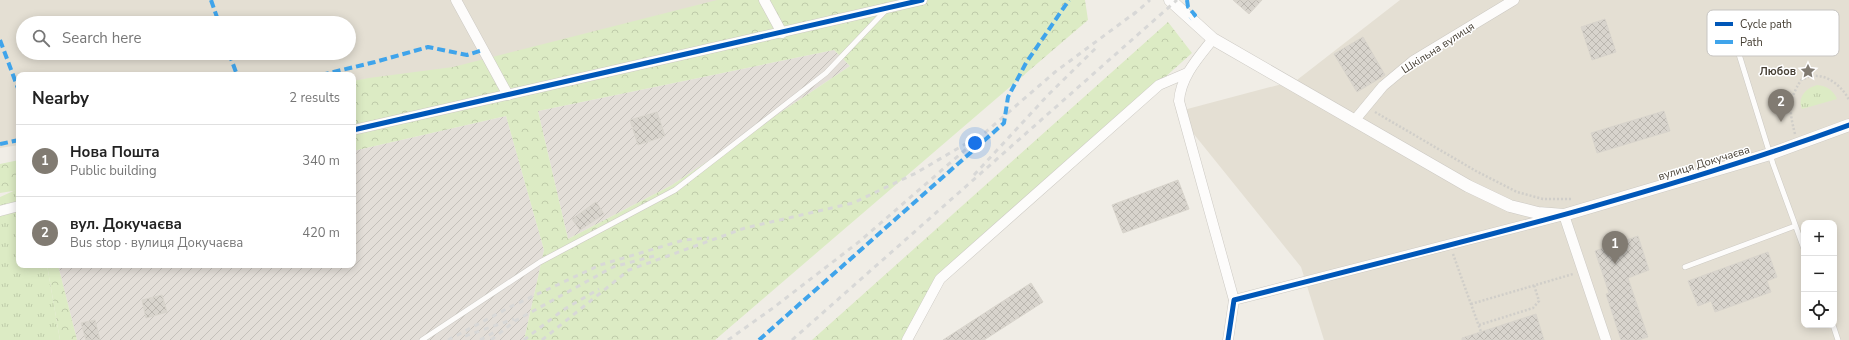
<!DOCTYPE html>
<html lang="en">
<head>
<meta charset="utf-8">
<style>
  body { margin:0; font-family:"Nunito Sans",sans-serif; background:#f6f6f6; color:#222 }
  .controls { position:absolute; right:12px; bottom:12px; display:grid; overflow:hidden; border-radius:8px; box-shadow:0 2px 10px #0003 }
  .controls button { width:36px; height:36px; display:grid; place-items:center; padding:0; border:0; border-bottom:1px solid #e0e0e0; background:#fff; color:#222; font:20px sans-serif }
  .you { position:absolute; left:975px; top:143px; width:14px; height:14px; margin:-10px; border:3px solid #fff; border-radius:50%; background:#1a73e8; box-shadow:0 0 0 6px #1a73e833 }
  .badge { display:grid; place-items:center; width:26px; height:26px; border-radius:50%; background:#817b72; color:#fff; font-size:13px; font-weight:700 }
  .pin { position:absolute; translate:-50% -33px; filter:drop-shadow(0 1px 2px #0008) }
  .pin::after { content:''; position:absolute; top:21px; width:14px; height:12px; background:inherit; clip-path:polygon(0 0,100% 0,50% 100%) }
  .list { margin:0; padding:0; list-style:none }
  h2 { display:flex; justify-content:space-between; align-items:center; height:52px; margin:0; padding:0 16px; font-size:17px }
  h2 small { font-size:13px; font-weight:400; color:#767676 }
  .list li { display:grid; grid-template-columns:26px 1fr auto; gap:12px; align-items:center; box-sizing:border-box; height:72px; padding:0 16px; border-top:1px solid #e0e0e0 }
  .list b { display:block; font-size:15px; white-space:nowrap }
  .list p { margin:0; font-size:13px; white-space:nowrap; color:#767676 }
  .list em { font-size:13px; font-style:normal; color:#767676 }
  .icon { flex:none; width:22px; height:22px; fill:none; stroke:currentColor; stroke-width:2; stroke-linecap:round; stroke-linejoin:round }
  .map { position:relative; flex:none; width:1849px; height:340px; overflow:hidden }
  .search { position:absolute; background:#fff; box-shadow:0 2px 10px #0003; left:16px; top:16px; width:340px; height:44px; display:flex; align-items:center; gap:10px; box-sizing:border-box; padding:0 14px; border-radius:22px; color:#767676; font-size:15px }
  .panel { position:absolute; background:#fff; box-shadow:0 2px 10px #0003; left:16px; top:72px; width:340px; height:196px; border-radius:8px }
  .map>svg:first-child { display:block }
  .residential { fill:#e4dfd3; fill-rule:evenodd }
  .industrial { fill:url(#industrial-furrows) }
  .grass { fill:url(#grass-tufts) }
  .forest { fill:url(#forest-crowns); fill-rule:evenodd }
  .building { fill:url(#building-cross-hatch); stroke:#d8d4cc }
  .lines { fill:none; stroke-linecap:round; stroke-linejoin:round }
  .service-casing { stroke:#ccc9c3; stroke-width:6 }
  .minor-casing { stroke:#ccc9c3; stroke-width:11 }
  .tertiary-casing { stroke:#ccc9c3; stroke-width:13 }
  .path { stroke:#d0cec9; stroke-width:2.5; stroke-dasharray:2 2; stroke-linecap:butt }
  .service { stroke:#fdfcfb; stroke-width:5 }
  .minor { stroke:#fdfcfb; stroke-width:10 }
  .tertiary { stroke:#fdfcfb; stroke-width:12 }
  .rail { stroke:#d8d8d7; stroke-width:3; stroke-dasharray:5 5; stroke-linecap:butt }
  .quiet { stroke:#3fa4eb; stroke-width:4; stroke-dasharray:8 4; stroke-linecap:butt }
  .cycleway-casing { stroke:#fff; stroke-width:8 }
  .cycleway { stroke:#0057b8; stroke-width:5 }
  .labels { text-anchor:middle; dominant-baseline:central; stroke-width:3; stroke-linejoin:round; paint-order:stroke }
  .street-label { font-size:11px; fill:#453e33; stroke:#fff }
  .poi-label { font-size:11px; font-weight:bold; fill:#453e33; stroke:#fff; text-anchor:end }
  .key { fill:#fff; stroke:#c7c5c2; stroke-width:1 }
  .key-label { font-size:11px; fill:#453e33 }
</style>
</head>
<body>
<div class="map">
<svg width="1849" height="340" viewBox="0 0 1849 340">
  <defs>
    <pattern id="industrial-furrows" width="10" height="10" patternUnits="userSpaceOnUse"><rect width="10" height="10" fill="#e3ded8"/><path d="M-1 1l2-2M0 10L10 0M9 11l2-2" fill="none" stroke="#c4c0ba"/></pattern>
    <pattern id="grass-tufts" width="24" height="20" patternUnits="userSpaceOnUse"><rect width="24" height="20" fill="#dcebc4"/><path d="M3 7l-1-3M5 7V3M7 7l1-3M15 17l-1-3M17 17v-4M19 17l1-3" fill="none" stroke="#becba9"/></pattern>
    <pattern id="forest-crowns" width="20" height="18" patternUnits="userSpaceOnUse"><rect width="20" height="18" fill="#dcebc4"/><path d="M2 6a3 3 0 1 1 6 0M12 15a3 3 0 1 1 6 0" fill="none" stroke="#becba9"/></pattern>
    <pattern id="building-cross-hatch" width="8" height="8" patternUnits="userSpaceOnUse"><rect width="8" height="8" fill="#d8d4cd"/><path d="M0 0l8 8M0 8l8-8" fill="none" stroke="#bbb7b0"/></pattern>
  </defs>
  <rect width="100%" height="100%" fill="#f0ede6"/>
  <!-- residential -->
  <g class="residential">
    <path d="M0,0H777L353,95V75H19V145L0,148ZM23,23H349V53H23Z"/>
    <path d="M1400,0H1849V340H1324L1301,267L1176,112L1297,80ZM1804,223H1834V325H1804Z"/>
  </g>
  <!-- industrial -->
  <g class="industrial">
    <path d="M834,50L850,66L672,185L568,239L538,111Z"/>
    <path d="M506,116L544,250L524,340H77L58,265H353V151Z"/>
  </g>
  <!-- grass -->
  <g class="grass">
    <path d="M1817,85C1827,86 1833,90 1837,99L1802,109C1797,97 1806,88 1817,85Z"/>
    <path d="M18,189L19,265H47L60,340H0V197Z"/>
  </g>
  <!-- forest -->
  <g class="forest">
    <path d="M717,0H1085L1088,20L715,340H524L544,250L506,116L353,151V81L369,78L453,67ZM834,50L850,66L672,185L568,239L538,111Z"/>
    <path d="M1168,22L1192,53L940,279L907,340H812Z"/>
    <path d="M19,160V190L0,193V164Z"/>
    <path d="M47,265H58L77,340H60Z"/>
  </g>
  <!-- building -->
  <g class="building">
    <path d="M1233,0H1262L1249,14Z"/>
    <path d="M1605,19L1616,52L1592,60L1581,27Z"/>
    <path d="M1363,37L1385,75L1357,92L1334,54Z"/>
    <path d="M1664,111L1670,131L1597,153L1591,133Z"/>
    <path d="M657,112L665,136L638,145L630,120Z"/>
    <path d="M1178,180L1189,209L1123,233L1112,205Z"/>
    <path d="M596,202L604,214L580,230L572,219Z"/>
    <path d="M1638,236L1649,270L1628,278L1648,337L1638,340H1621L1606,294L1609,293L1595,251Z"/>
    <path d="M1768,252L1777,277L1767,281L1771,292L1715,312L1711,301L1698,306L1688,281Z"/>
    <path d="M1031,283L1043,302L984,340H943Z"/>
    <path d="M162,295L167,312L146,318L142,300Z"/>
    <path d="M1536,314L1544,340H1462V338Z"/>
    <path d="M95,320L100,340H86L81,323Z"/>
  </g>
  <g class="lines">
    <!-- service casing -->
    <g class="service-casing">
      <g id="service">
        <path d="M1729,22L1773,164L1804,249"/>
        <path d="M1685,267L1795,226"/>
        <path d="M1833,325L1838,340"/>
        <path d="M422,340L540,262L675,190L826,73L886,10"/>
      </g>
    </g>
    <!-- minor casing -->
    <g class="minor-casing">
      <g id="minor">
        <path d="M456,0L508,95"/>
        <path d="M764,0L782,33"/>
        <path d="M1213,39C1198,58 1181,76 1179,101L1234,300"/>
        <path d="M1354,121L1383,86L1413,61L1514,0"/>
        <path d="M353,130L922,0"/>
        <path d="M0,211L19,206"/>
        <path d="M907,340L940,279L1159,85L1187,73"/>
        <path d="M1228,340L1234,300L1564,215L1606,340"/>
      </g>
    </g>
    <!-- tertiary casing -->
    <g class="tertiary-casing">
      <path id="tertiary" d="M1170,0L1213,39L1468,186L1510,206L1538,213L1564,215L1770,154L1849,125"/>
    </g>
    <!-- path -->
    <g class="path">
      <path d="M1375,112L1476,171L1517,192L1543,199H1572"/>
      <path d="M1795,134C1789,110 1788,101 1801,80C1806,78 1812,75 1817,76C1830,76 1844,89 1849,100"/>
      <path d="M1453,254L1481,332"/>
      <path d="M1471,304L1573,274"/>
      <path d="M1479,325L1533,308L1539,301L1534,285"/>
    </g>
    <!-- service -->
    <use href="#service" class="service"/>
    <!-- minor -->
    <use href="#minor" class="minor"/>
    <!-- tertiary -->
    <use href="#tertiary" class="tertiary"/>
    <!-- rail -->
    <g class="rail">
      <path d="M1133,15L1150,0"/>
      <path d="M974,175L1048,95L1097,47"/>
      <path d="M465,336L514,319"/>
      <path d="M448,340L514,305L600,265L684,240L709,238"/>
      <path d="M480,340L495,332"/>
      <path d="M491,340L515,321L613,267L654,256"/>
      <path d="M524,340L563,310L599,289"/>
      <path d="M542,340L629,270L745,228L853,203L916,173L967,143"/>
      <path d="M728,340L773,308L860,241L1055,72L1136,12"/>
      <path d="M792,340L1177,0"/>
    </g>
    <!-- quiet -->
    <g class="quiet">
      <path d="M211,0L219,23"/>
      <path d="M1187,0L1188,7L1195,15L1190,19"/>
      <path d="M0,40L19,91"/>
      <path d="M229,53L237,75"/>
      <path d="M321,75L375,62L428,47L467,55L483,50"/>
      <path d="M0,144L19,140"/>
      <path d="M759,340L1004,123L1008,97L1026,63L1069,0"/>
    </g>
    <!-- cycleway casing -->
    <g class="cycleway-casing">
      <g id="cycleway">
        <path d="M353,130L922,0"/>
        <path d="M1228,340L1234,300C1441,247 1649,198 1849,125"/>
      </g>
    </g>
    <!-- cycleway -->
    <use href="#cycleway" class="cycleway"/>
  </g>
  <!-- icons -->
  <defs>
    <g id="sight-bare" transform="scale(1.2)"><path d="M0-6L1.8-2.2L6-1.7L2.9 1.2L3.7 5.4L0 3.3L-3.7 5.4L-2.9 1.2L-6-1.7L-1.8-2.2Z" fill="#817b72" stroke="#fff" stroke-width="2.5" paint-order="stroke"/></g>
  </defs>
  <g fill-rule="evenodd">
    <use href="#sight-bare" x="1808" y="71"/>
  </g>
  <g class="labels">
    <!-- street labels -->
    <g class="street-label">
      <text transform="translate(1438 48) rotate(-33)">Шкільна вулиця</text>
      <text transform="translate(1704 163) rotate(-17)">вулиця Докучаєва</text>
    </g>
    <!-- poi labels -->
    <g class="poi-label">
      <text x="1796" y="71">Любов</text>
    </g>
  </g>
  <!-- legend -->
  <rect x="1707" y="10" width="132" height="46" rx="6" class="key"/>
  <rect x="1715" y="22" width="18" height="4" fill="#0057b8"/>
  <rect x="1715" y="40" width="18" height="4" fill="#3fa4eb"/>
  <g class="key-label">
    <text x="1740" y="28">Cycle path</text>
    <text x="1740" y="46">Path</text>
  </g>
</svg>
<div class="controls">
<button>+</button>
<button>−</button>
<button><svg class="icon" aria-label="locate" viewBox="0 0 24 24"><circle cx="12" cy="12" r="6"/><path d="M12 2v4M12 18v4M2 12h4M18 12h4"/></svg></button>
</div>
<div class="you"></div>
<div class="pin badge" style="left:1615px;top:264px">1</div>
<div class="pin badge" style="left:1781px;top:122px">2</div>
<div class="search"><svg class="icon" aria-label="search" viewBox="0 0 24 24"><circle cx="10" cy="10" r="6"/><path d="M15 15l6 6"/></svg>Search here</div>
<section class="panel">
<h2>Nearby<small>2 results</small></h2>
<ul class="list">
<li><span class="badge">1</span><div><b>Нова Пошта</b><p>Public building</p></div><em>340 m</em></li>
<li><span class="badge">2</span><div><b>вул. Докучаєва</b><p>Bus stop · вулиця Докучаєва</p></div><em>420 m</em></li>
</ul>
</section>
</div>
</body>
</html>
